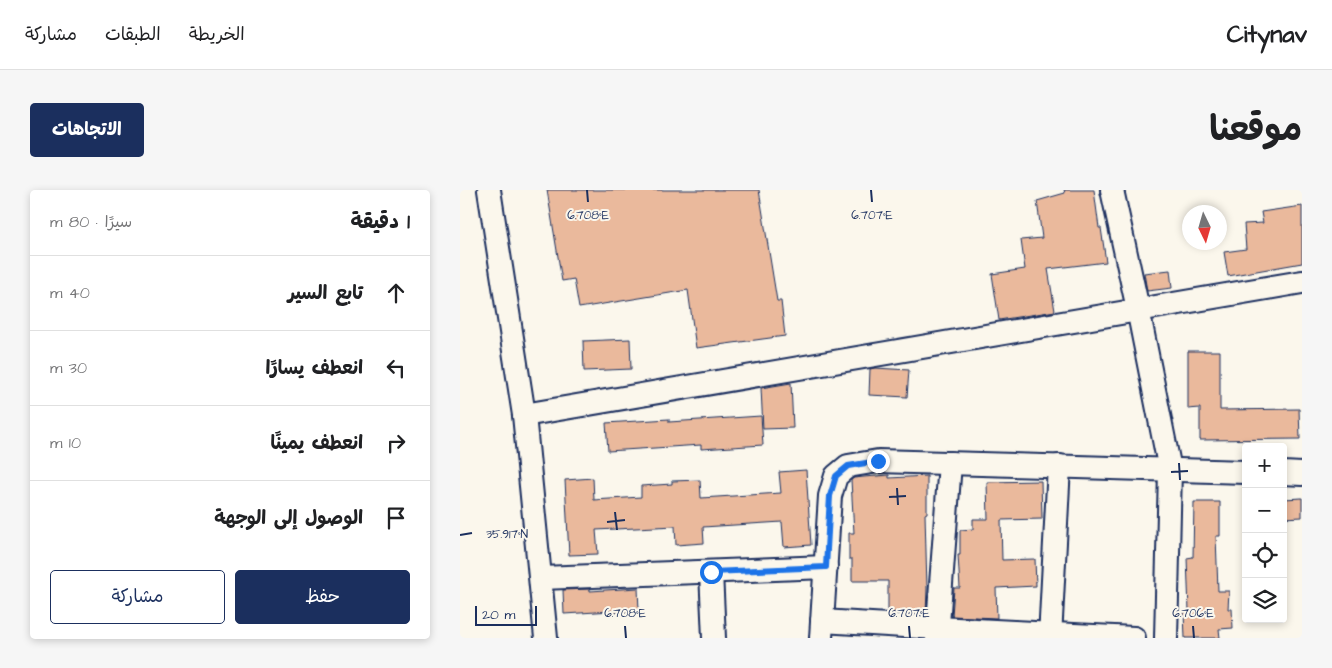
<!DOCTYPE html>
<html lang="ar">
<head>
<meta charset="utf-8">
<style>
  body { margin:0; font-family:"Architects Daughter","Playpen Sans Arabic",sans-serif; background:#f6f6f6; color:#202124; direction:rtl }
  .controls { position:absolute; right:15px; bottom:15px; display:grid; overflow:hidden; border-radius:5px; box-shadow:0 2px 8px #0003 }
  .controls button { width:45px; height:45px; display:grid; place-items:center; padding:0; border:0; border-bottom:1px solid #e0e0e0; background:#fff; color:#202124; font:25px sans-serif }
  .compass { position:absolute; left:722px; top:15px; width:45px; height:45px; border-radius:50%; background:#fff; box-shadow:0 2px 8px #0003; rotate:175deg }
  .scale { position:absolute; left:15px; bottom:12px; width:62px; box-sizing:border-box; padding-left:5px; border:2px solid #1b2f5e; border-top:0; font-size:14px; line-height:18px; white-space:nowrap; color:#1b2f5e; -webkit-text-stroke:4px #fbf7ec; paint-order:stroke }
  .stop { position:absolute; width:15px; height:15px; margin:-11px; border:4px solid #1a73e8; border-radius:50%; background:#fff }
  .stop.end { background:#1a73e8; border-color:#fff; box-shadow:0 1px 5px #0008 }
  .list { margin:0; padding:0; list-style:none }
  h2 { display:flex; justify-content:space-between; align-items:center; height:65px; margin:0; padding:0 20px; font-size:21px }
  h2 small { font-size:16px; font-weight:400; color:#757577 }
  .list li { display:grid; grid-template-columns:32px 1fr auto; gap:15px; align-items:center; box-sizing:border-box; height:75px; padding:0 20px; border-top:1px solid #e0e0e0 }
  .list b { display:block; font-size:19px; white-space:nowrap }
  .list em { font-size:16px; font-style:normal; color:#757577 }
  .actions { display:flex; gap:10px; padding:15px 20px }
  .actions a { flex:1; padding:11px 0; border:1px solid #1b2f5e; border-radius:5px; text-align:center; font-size:18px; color:#1b2f5e }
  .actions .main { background:#1b2f5e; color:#fff }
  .icon { flex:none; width:28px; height:28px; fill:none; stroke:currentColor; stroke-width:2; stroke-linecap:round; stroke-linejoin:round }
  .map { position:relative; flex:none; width:842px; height:448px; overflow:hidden; direction:ltr; border-radius:5px }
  header { display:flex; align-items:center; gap:30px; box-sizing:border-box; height:70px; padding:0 25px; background:#fff; border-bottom:1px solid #e0e0e0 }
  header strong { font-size:24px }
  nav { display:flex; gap:28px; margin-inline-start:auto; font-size:18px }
  .intro { display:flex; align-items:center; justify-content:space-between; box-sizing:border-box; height:120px; padding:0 30px }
  h1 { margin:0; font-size:35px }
  .button { padding:12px 22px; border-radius:5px; background:#1b2f5e; color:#fff; font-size:18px; font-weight:700 }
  main { display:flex; gap:30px; padding:0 30px }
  aside { flex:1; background:#fff; border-radius:5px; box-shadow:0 2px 8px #0003 }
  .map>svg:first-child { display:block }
  .building { fill:#eab99c; stroke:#1b2f5e }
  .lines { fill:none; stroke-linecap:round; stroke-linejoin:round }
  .street-casing { stroke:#1b2f5e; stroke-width:26 }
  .street { stroke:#fbf7ec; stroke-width:22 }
  .route { stroke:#1a73e8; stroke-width:6 }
  .ticks { fill:none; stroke:#1b2f5e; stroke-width:2 }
  .ticks-label { font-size:12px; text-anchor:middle; fill:#1b2f5e; stroke:#fbf7ec; stroke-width:4; stroke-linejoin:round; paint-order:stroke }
</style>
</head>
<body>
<header>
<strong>Citynav</strong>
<nav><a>الخريطة</a><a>الطبقات</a><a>مشاركة</a></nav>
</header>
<div class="intro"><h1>موقعنا</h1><a class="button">الاتجاهات</a></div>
<main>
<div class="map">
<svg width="842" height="448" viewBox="0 0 842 448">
  <rect width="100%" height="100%" fill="#fbf7ec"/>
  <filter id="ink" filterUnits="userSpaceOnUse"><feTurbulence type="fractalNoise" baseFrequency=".02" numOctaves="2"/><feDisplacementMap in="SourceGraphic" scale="10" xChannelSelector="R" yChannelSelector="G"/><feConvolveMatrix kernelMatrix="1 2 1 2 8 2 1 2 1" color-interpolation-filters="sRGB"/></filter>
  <g filter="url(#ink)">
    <!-- building -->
    <g class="building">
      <path d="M87,0H299L317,111H321L325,146L236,158L228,100L119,118L114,89L102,91Z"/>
      <path d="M604,0H634L639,38H641L646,72L588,79L595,121L539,130L532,84L565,79L561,50L582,48L577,11L605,3Z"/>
      <path d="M842,16V73L768,86L764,62L786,59L784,34L803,33L801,22Z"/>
      <path d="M710,80L712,98L687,101L684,83Z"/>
      <path d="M170,149L171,179L124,181L123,151Z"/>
      <path d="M728,161H760V220L839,219L840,249L740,250V218L728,219Z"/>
      <path d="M415,178L449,180L447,207L409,205L410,179Z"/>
      <path d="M331,193L333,238L303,239L301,198Z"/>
      <path d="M301,226L303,255L241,259V255L148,261L146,233L209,229V232Z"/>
      <path d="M346,280L351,355L324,357L322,332L243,337L244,353L216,355L215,336L136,340L138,364L109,365L105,290L133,288L134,310L181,307V296L212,294V291L240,290L241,308L321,303L319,282Z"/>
      <path d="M429,285V288L467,286V323L465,324L467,399L466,424L428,422V391H392V369H389V343H394L391,290L394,288L404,287Z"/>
      <path d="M581,291L582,329L541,330L542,370L575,369L576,396L536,398L537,428L492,426L494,398H500L498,365H500V340L513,339V329H528L527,292Z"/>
      <path d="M842,308V327L823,328V309Z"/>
      <path d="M734,312H760V346H756L758,401H769L768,419H772L773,438L759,439L760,448H725L724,422L729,421L727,368L733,367Z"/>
      <path d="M178,398L179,421L152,423V421L104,424L103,400L130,399V401Z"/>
    </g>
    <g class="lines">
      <!-- street casing -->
      <g class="street-casing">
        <g id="street">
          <path d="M29,0L64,225L86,448"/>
          <path d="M652,0L678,119L710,280L706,448"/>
          <path d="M64,225L842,92"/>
          <path d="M823,283L842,284"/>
          <path d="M251,382L254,448"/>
          <path d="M81,388L366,377"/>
          <path d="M362,431L477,438L674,448"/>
          <path d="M361,448L370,306L376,286L388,276L418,271L786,282"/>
          <path d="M477,448L490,273"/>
          <path d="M590,448L599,276"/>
        </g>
      </g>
      <!-- street -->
      <use href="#street" class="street"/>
    </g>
  </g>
  <g class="lines" filter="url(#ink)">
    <!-- route -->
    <path class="route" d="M251,382L366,377L370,306L376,286L388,276L418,271"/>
  </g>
  <!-- ticks -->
  <path class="ticks" d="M127,0L128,12M411,0L412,12M719,273L720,290M711,282L728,281M437,298L438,315M429,307L446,306M155,322L157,340M147,332L165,330M0,345L12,343M165,436L166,448M449,436L450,448M733,436L734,448"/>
  <g class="ticks-label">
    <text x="128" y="29">6.708°E</text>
    <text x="412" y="29">6.707°E</text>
    <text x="47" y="348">35.917°N</text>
    <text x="165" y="427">6.708°E</text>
    <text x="449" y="427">6.707°E</text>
    <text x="733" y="427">6.706°E</text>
  </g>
</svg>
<div class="controls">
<button>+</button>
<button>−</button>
<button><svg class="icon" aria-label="locate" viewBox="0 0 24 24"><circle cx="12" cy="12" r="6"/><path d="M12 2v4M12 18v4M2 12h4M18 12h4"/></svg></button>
<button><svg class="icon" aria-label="layers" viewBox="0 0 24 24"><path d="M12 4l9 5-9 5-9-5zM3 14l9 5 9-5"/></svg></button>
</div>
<svg class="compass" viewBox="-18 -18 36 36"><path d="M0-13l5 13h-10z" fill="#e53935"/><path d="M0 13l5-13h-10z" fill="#757577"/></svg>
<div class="scale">20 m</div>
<div class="stop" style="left:251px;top:382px"></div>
<div class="stop end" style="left:418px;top:271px"></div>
</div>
<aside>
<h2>1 دقيقة<small>سيرًا · 80 m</small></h2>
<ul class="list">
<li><svg class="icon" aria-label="ahead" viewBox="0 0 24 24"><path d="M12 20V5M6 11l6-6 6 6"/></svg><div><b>تابع السير</b></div><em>40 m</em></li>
<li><svg class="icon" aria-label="left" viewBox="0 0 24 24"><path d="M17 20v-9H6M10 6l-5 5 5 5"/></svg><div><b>انعطف يسارًا</b></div><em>30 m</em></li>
<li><svg class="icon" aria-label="right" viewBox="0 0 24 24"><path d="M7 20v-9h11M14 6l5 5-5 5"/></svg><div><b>انعطف يمينًا</b></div><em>10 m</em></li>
<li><svg class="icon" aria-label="arrive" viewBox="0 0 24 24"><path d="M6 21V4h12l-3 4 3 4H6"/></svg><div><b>الوصول إلى الوجهة</b></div></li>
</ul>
<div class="actions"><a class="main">حفظ</a><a>مشاركة</a></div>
</aside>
</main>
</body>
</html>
